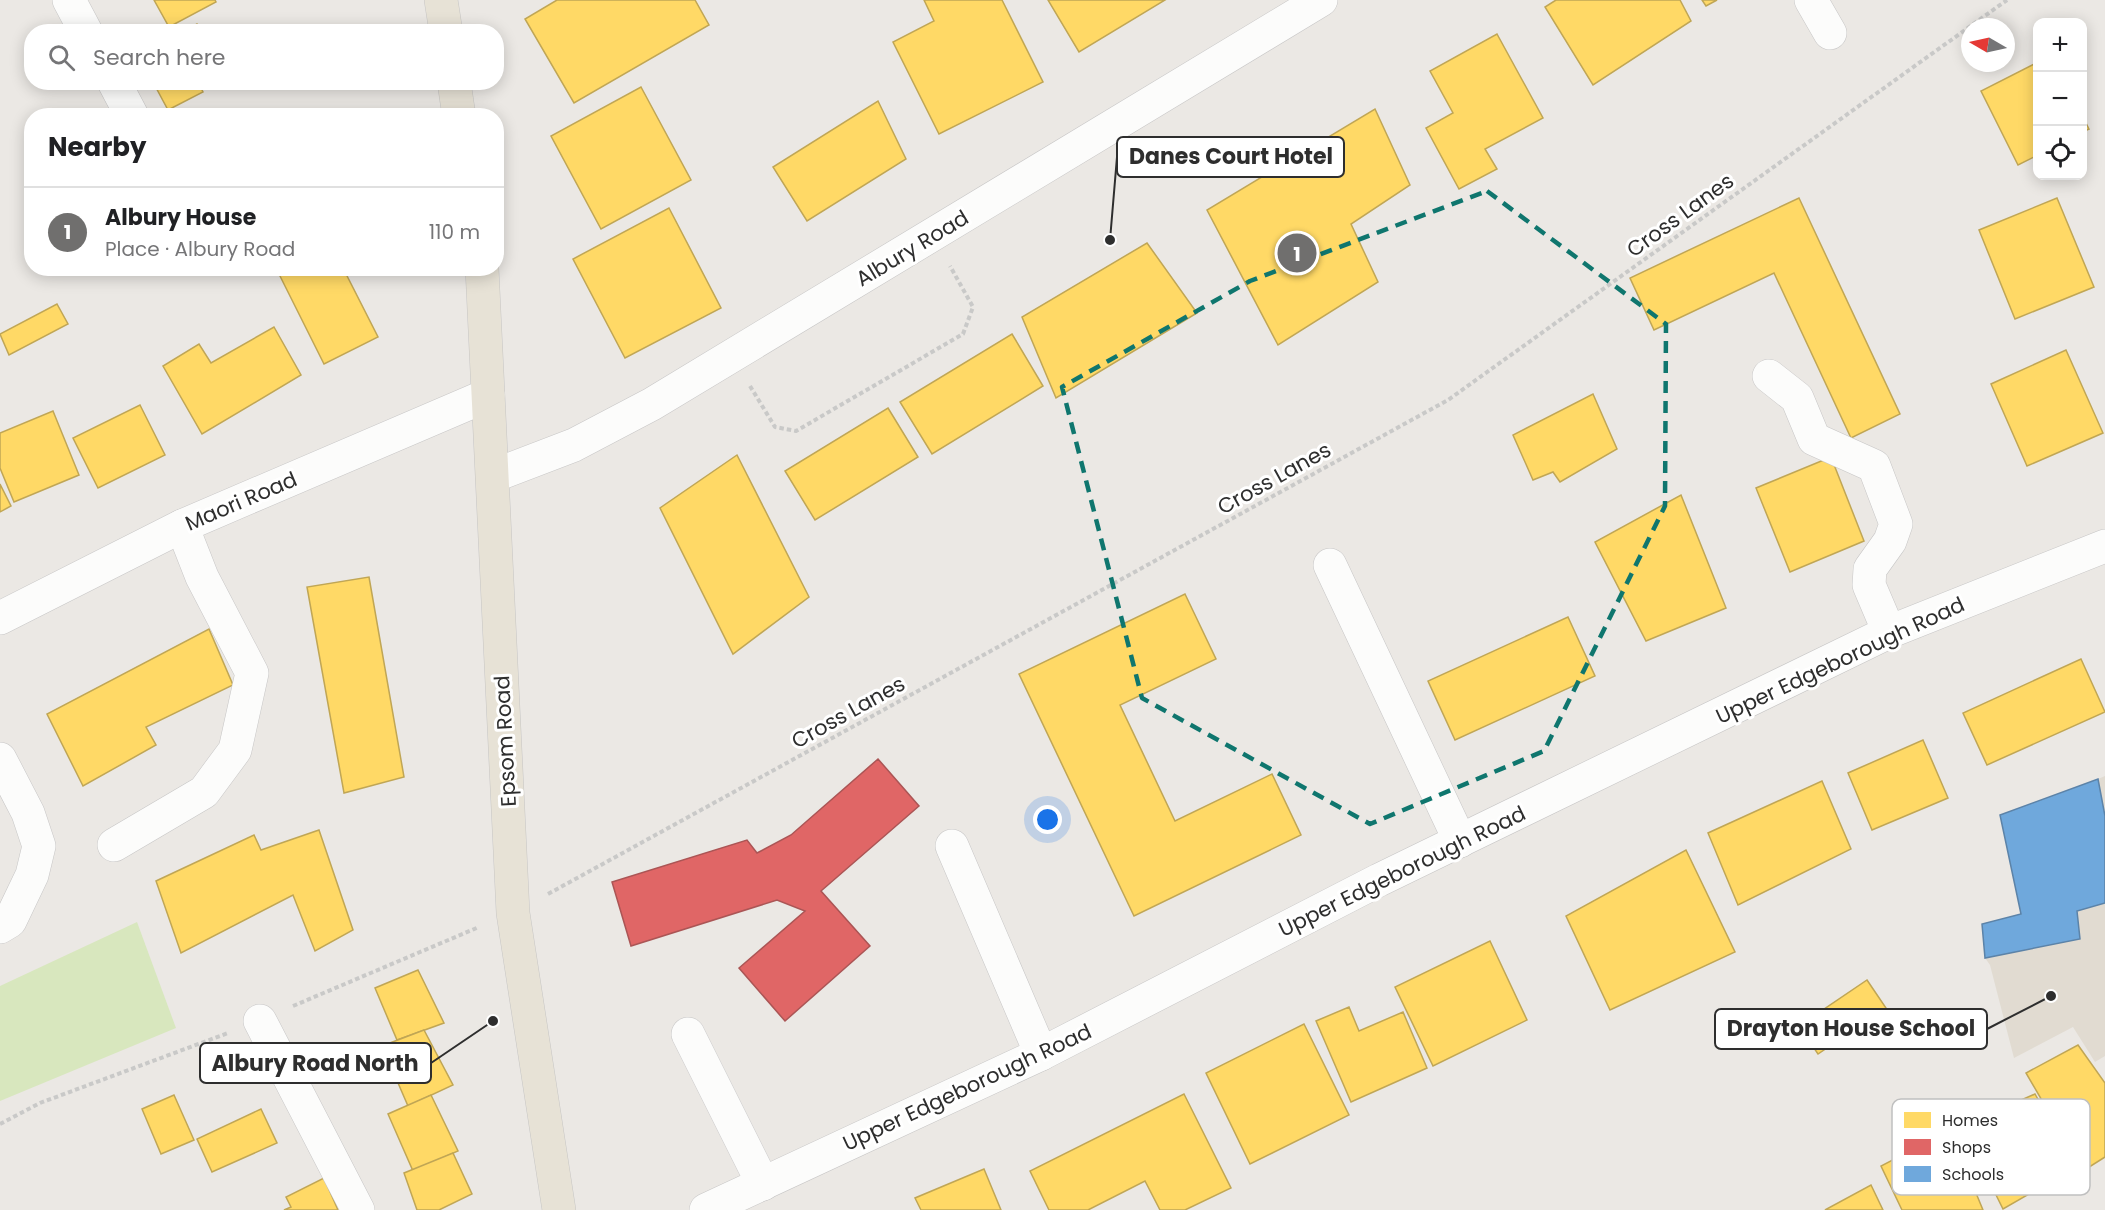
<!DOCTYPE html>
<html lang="en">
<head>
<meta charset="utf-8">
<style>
  body { margin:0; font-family:Poppins,sans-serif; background:#f2f2f2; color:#202124 }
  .controls { position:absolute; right:18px; top:18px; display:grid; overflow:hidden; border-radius:12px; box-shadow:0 3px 15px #0003 }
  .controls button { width:54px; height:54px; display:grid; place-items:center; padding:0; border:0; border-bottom:2px solid #e0e0e0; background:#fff; color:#202124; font:30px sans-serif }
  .compass { position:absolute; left:1961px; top:18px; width:54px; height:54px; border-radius:50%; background:#fff; box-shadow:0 3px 15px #0003; rotate:279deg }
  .you { position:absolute; left:1048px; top:820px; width:21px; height:21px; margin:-15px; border:4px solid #fff; border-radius:50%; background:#1a73e8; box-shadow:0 0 0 9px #1a73e833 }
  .badge { display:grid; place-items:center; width:39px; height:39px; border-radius:50%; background:#706f6e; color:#fff; font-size:20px; font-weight:700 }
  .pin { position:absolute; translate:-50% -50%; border:3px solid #fff; box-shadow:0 2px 6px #0006 }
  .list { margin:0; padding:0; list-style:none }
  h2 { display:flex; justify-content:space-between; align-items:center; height:78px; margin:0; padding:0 24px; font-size:26px }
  h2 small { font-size:20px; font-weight:400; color:#757577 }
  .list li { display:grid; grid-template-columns:39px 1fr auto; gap:18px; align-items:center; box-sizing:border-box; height:90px; padding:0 24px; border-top:2px solid #e0e0e0 }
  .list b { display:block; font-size:22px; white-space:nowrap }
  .list p { margin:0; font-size:20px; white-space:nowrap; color:#757577 }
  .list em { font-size:20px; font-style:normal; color:#757577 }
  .icon { flex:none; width:33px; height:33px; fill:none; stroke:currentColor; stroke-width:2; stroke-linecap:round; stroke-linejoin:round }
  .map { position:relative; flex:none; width:2105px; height:1210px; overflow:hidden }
  .search { position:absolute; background:#fff; box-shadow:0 3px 15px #0003; left:24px; top:24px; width:480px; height:66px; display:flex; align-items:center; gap:15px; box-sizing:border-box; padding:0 21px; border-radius:24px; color:#757577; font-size:22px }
  .panel { position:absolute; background:#fff; box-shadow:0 3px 15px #0003; left:24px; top:108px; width:480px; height:168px; border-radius:24px }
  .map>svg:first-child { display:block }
  .education { fill:#e1dbd1 }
  .pitch { fill:#d8e7be }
  .homes { fill:#ffd966; stroke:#c0a655; stroke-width:1.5 }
  .shops { fill:#e06666; stroke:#ab5555; stroke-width:1.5 }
  .schools { fill:#6fa8dc; stroke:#5c83a8; stroke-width:1.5 }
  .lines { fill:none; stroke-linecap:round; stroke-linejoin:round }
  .minor-casing { stroke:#c7c6c6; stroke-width:34 }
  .major-casing { stroke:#c6c5c4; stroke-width:34 }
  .path { stroke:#c9c9c8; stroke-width:4; stroke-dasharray:4.5 3; stroke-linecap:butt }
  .minor { stroke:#fcfcfb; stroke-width:33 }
  .major { stroke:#e7e2d6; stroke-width:33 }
  .marked { fill:none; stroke:#0f766e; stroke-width:4.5; stroke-dasharray:12 8; stroke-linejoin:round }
  .labels { text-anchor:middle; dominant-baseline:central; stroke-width:6; stroke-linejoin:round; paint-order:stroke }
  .street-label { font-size:21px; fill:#2e2e2e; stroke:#fff }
  .key { fill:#fff; stroke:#c0c0c0; stroke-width:1.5 }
  .key-label { font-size:16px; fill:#2e2e2e }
  .leader { fill:none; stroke:#2e2e2e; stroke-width:2 }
  .callout-dot { fill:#2e2e2e; stroke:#fff; stroke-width:2 }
  .callout { fill:#fff; stroke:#2e2e2e; stroke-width:2 }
  .callout-label { font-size:22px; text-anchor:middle; font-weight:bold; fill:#2e2e2e }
</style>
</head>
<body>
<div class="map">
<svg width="2105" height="1210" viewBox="0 0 2105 1210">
  <rect width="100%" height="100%" fill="#ebe8e4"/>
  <!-- education -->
  <g class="education">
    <path d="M2105,776V816L2098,779Z"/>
    <path d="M2105,903V1056L2095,1062L2073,1027L2014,1058L1990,965L1985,958L2080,939L2077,911Z"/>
  </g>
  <!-- pitch -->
  <path class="pitch" d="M137,922L176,1028L0,1101V986Z"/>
  <!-- homes -->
  <g class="homes">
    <path d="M154,0H215L216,2L169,27Z"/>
    <path d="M557,0H695L709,25L574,103L525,19Z"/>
    <path d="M924,0H1002L1043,82L939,134L893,42L934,21Z"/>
    <path d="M1048,0H1165L1079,52Z"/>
    <path d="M1556,0H1680L1691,21L1593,85L1545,7Z"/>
    <path d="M1702,0H1717L1706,6Z"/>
    <path d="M197,24L201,32H182Z"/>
    <path d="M1497,34L1543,118L1485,149L1497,169L1459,189L1426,128L1453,113L1430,71Z"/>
    <path d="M2038,62V155L2018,165L1981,91Z"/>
    <path d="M153,82H198L203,92L168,110Z"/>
    <path d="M641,87L691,180L601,229L551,136Z"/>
    <path d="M878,101L906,159L807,221L773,167Z"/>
    <path d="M1375,109L1410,185L1351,224L1378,282L1278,345L1207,210Z"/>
    <path d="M2082,115L2089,129L2082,132Z"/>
    <path d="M1799,198L1900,414L1851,438L1774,273L1654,330L1630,278Z"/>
    <path d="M2057,198L2094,287L2015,319L1979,230Z"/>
    <path d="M669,208L721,308L625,358L573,259Z"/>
    <path d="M1147,243L1197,313L1056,398L1022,317Z"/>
    <path d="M276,268H343L378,337L324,364Z"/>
    <path d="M57,304L68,324L9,355L0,334Z"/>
    <path d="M274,327L301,375L202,434L163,366L199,344L211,363Z"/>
    <path d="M1012,334L1043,386L932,454L900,402Z"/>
    <path d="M2066,350L2103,433L2027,466L1991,384Z"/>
    <path d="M1593,394L1617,449L1560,482L1553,472L1533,480L1513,435Z"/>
    <path d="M140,405L165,455L98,488L73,438Z"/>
    <path d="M888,408L918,457L815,520L785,471Z"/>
    <path d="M53,411L79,475L14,502L0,468V433Z"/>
    <path d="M737,455L809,597L733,654L660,508Z"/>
    <path d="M1831,457L1864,541L1790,572L1756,488Z"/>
    <path d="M0,484L11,506L0,512Z"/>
    <path d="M1681,495L1726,608L1646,641L1595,542Z"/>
    <path d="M369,577L404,777L344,793L307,587Z"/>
    <path d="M1185,594L1216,659L1120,705L1175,821L1272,774L1301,835L1134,916L1019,674Z"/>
    <path d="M1568,617L1595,676L1455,740L1428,681Z"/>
    <path d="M209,629L233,685L146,727L156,745L83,786L47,714Z"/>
    <path d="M2081,659L2105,712L1987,765L1963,713Z"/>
    <path d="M1923,740L1948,798L1872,830L1848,773Z"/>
    <path d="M1822,781L1851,849L1738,905L1708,833Z"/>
    <path d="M319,830L353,930L315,951L293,895L181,953L156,881L254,835L261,850Z"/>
    <path d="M1686,850L1735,952L1610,1010L1566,916Z"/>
    <path d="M1490,941L1527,1020L1433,1066L1395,987Z"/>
    <path d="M418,970L444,1023L397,1040L375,988Z"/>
    <path d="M1867,980L1886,1008L1818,1054L1799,1026Z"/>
    <path d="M1349,1007L1359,1031L1403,1012L1427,1068L1351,1102L1316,1021Z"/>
    <path d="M1304,1024L1349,1115L1250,1164L1206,1073Z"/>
    <path d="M424,1030L453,1085L408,1106L382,1046Z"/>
    <path d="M2078,1045L2105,1083V1157L2083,1171L2026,1073Z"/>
    <path d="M1184,1094L1231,1188L1185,1210H1160L1145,1181L1088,1210H1049L1030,1171Z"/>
    <path d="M2035,1094L2076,1167L2003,1209L1962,1126Z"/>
    <path d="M174,1095L194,1140L161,1154L142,1109Z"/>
    <path d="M431,1095L458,1151L413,1171L388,1114Z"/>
    <path d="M261,1109L277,1143L212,1172L197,1139Z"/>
    <path d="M1950,1130L1983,1210H1902L1881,1166Z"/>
    <path d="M453,1153L472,1194L439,1210H417L404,1173Z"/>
    <path d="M984,1169L1001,1210H921L915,1198Z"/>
    <path d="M324,1178L338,1210H284L291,1207L286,1197Z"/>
    <path d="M1871,1185L1883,1210H1825Z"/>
  </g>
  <!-- shops -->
  <path class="shops" d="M878,759L919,806L821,891L870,946L785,1021L739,968L805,911L777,900L631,946L612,882L747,840L757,853L791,835Z"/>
  <!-- schools -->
  <path class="schools" d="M2098,779L2105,816V903L2077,911L2080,939L1985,958L1982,924L2021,914L2000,815Z"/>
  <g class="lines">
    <!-- minor casing -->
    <g class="minor-casing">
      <g id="minor">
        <path d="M69,0L86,32"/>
        <path d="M1811,0L1830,33"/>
        <path d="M114,82L132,116"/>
        <path d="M1769,376L1797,398L1814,439L1874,466L1896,524L1890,541L1870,569L1869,585L1889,632"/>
        <path d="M493,476L574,445L652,404L1321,0"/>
        <path d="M1330,565L1460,841"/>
        <path d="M0,618L182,526L488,395"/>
        <path d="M0,759L28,813L39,846L32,875L10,921L0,927"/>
        <path d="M114,845L204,792L235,750L252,673L202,577L182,526"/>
        <path d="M952,846L1041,1054"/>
        <path d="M260,1021L358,1210"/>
        <path d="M688,1034L763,1184"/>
        <path d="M706,1210L1041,1054L1379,880L1889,632L2105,546"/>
      </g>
    </g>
    <!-- major casing -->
    <g class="major-casing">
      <g id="major">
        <path d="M441,0L446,32"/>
        <path d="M454,82L459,116"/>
        <path d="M482,268L513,913L559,1210"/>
      </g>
    </g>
    <!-- path -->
    <g class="path">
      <path d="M750,386L775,427L796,431L963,334L973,307L950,266"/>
      <path d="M548,894L1448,400L2007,0"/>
      <path d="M293,1006L479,927"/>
      <path d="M0,1124L40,1103L228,1033"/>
    </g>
    <!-- minor -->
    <use href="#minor" class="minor"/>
    <!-- major -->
    <use href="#major" class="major"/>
  </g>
  <!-- marked area -->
  <path class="marked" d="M1487,191L1666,324L1665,506L1544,751L1370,824L1142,698L1062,387L1250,281Z"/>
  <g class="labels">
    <!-- street labels -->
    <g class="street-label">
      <text transform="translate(1680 215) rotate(-36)">Cross Lanes</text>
      <text transform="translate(912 248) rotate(-31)">Albury Road</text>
      <text transform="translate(1274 478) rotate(-29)">Cross Lanes</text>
      <text transform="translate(241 501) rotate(-23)">Maori Road</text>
      <text transform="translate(1840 660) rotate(-25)">Upper Edgeborough Road</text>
      <text transform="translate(848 712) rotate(-29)">Cross Lanes</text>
      <text transform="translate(505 741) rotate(-93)">Epsom Road</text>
      <text transform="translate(1402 871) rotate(-26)">Upper Edgeborough Road</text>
      <text transform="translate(967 1087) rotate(-25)">Upper Edgeborough Road</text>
    </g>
  </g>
  <!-- legend -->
  <rect x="1892" y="1099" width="198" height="96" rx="9" class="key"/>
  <rect x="1904" y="1112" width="27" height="16" fill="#ffd966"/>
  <rect x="1904" y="1139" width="27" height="16" fill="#e06666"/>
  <rect x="1904" y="1166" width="27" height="16" fill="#6fa8dc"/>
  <g class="key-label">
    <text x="1942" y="1126">Homes</text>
    <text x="1942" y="1153">Shops</text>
    <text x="1942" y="1180">Schools</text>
  </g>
  <!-- callouts -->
  <path class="leader" d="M1110 240L1117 157M2051 996L1987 1029M493 1021L431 1063"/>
  <g class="callout-dot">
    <circle cx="1110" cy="240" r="6"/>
    <circle cx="2051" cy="996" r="6"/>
    <circle cx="493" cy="1021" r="6"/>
  </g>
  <g class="callout">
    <rect x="1117" y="137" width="227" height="40" rx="6"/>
    <rect x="1715" y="1009" width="272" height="40" rx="6"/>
    <rect x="200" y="1043" width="231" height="40" rx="6"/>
  </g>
  <g class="callout-label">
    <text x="1231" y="164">Danes Court Hotel</text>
    <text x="1851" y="1036">Drayton House School</text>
    <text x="315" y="1071">Albury Road North</text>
  </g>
</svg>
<div class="controls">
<button>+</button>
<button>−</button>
<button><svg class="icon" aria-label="locate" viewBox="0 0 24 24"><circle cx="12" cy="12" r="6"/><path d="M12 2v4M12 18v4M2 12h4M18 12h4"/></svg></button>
</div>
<svg class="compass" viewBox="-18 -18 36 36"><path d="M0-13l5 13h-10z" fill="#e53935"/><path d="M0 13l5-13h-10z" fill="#757577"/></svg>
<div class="you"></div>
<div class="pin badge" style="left:1297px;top:253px">1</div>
<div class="search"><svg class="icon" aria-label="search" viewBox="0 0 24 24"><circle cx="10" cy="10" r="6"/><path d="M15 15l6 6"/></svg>Search here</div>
<section class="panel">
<h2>Nearby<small></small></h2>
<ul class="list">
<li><span class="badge">1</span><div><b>Albury House</b><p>Place · Albury Road</p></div><em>110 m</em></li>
</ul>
</section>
</div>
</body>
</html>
